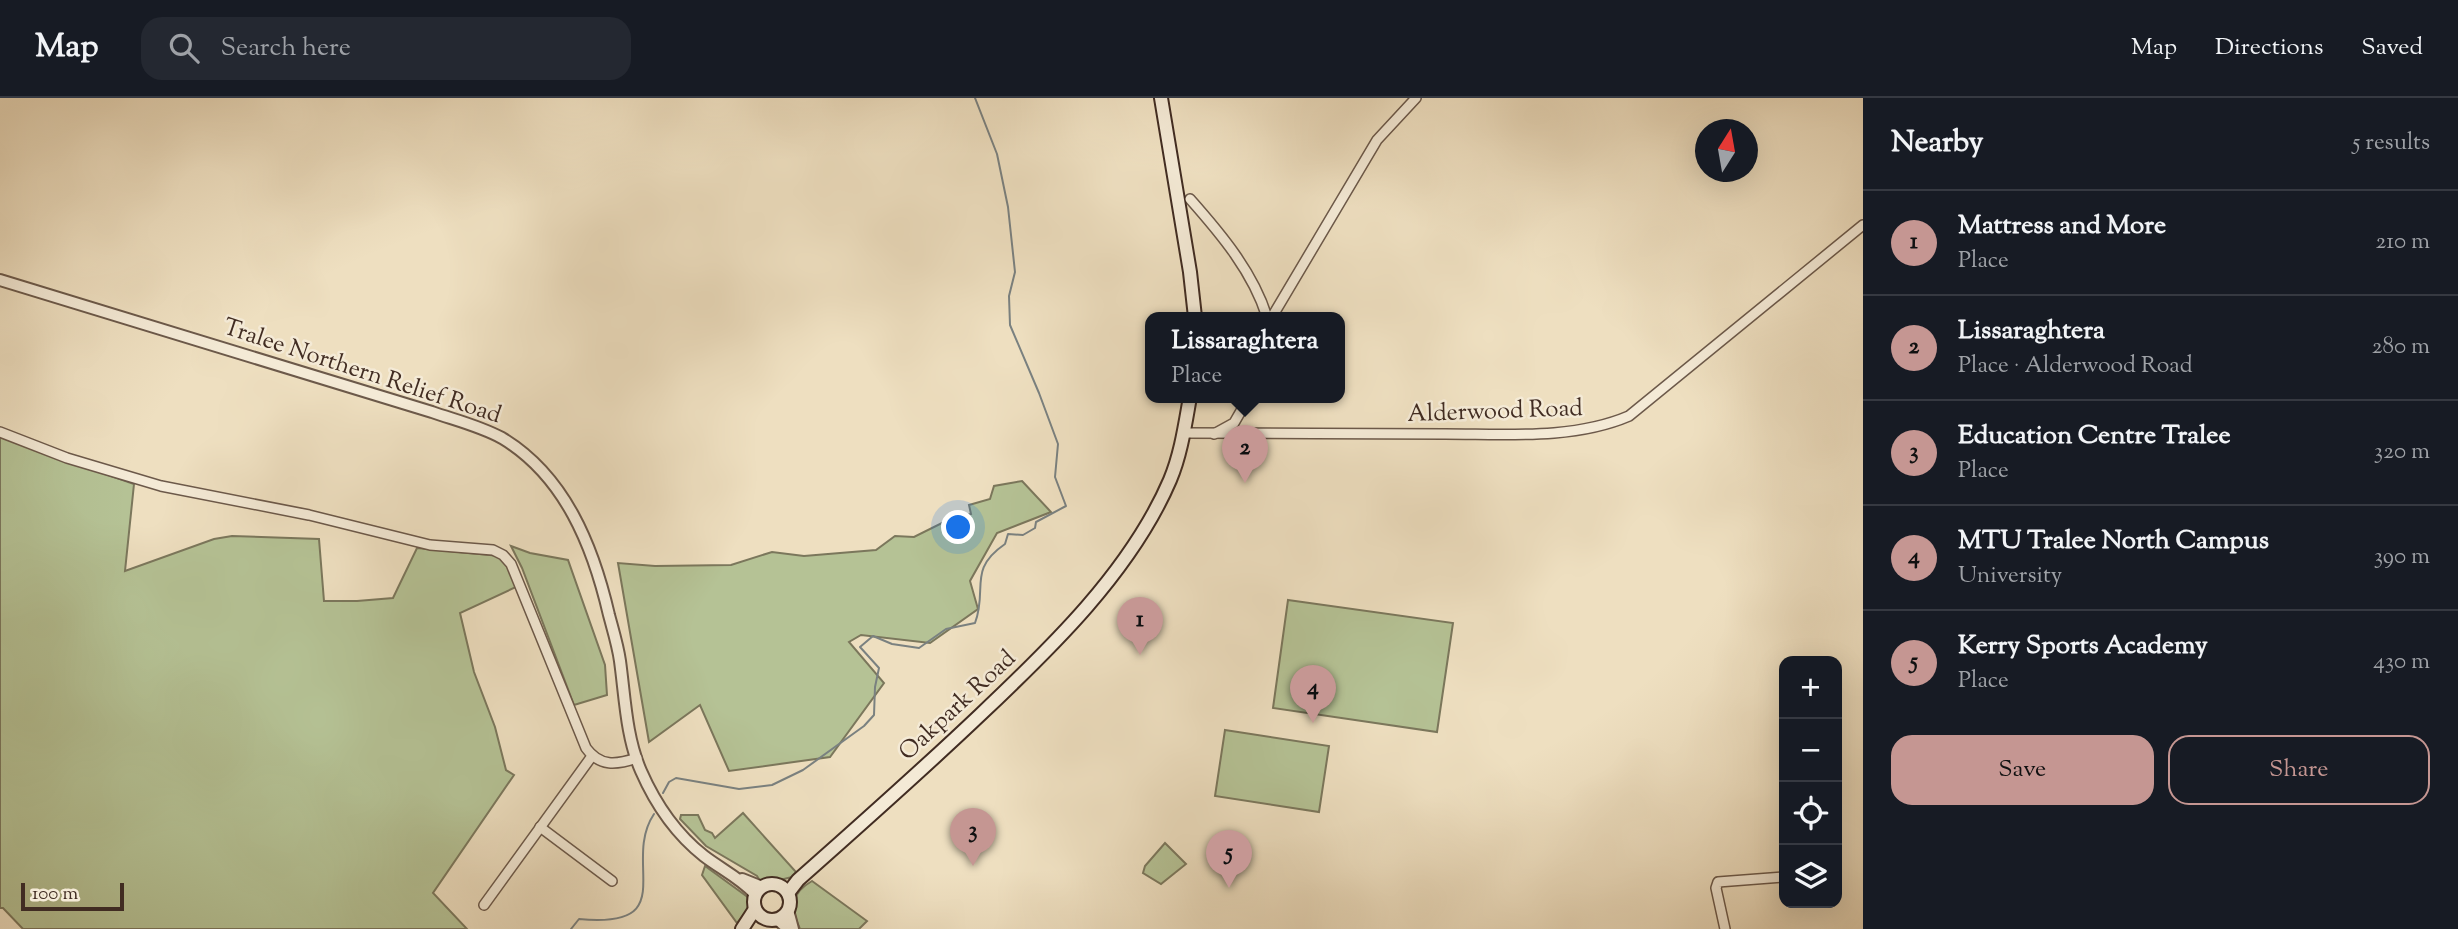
<!DOCTYPE html>
<html lang="en">
<head>
<meta charset="utf-8">
<style>
  body { margin:0; font-family:"Sorts Mill Goudy",serif; background:#242831; color:#f1f3f6 }
  .controls { position:absolute; right:21px; bottom:21px; display:grid; overflow:hidden; border-radius:14px; box-shadow:0 7px 28px #0002 }
  .controls button { width:63px; height:63px; display:grid; place-items:center; padding:0; border:0; border-bottom:2px solid #363941; background:#171b24; color:#f1f3f6; font:35px sans-serif }
  .compass { position:absolute; left:1695px; top:21px; width:63px; height:63px; border-radius:50%; background:#171b24; box-shadow:0 7px 28px #0002; rotate:11deg }
  .scale { position:absolute; left:21px; bottom:18px; width:103px; box-sizing:border-box; padding-left:7px; border:4px solid #412c22; border-top:0; font-size:19px; line-height:24px; white-space:nowrap; color:#412c22; -webkit-text-stroke:5px #f4ead6; paint-order:stroke }
  .you { position:absolute; left:959px; top:430px; width:24px; height:24px; margin:-18px; border:5px solid #fff; border-radius:50%; background:#1a73e8; box-shadow:0 0 0 10px #1a73e833 }
  .badge { display:grid; place-items:center; width:46px; height:46px; border-radius:50%; background:#c59692; color:#111; font-size:23px; font-weight:700 }
  .pin { position:absolute; translate:-50% -58px; filter:drop-shadow(0 2px 4px #0008) }
  .pin::after { content:''; position:absolute; top:37px; width:24px; height:21px; background:inherit; clip-path:polygon(0 0,100% 0,50% 100%) }
  .popup { position:absolute; left:1145px; top:214px; width:200px; height:91px; box-sizing:border-box; display:grid; place-content:center; border-radius:14px; background:#171b24; filter:drop-shadow(0 2px 5px #0005); font-size:23px; white-space:nowrap; color:#9ea1a6 }
  .popup b { font-size:26px; color:#f1f3f6 }
  .popup::after { content:''; position:absolute; left:50%; top:100%; margin-left:-14px; border:14px solid transparent; border-top-color:#171b24 }
  .list { margin:0; padding:0; list-style:none }
  h2 { display:flex; justify-content:space-between; align-items:center; height:91px; margin:0; padding:0 28px; font-size:30px }
  h2 small { font-size:23px; font-weight:400; color:#9ea1a6 }
  .list li { display:grid; grid-template-columns:46px 1fr auto; gap:21px; align-items:center; box-sizing:border-box; height:105px; padding:0 28px; border-top:2px solid #363941 }
  .list b { display:block; font-size:26px; white-space:nowrap }
  .list p { margin:0; font-size:23px; white-space:nowrap; color:#9ea1a6 }
  .list em { font-size:23px; font-style:normal; color:#9ea1a6 }
  .actions { display:flex; gap:14px; padding:21px 28px }
  .actions a { flex:1; padding:16px 0; border:2px solid #c59692; border-radius:21px; text-align:center; font-size:24px; color:#c59692 }
  .actions .main { background:#c59692; color:#111 }
  .icon { flex:none; width:38px; height:38px; fill:none; stroke:currentColor; stroke-width:2; stroke-linecap:round; stroke-linejoin:round }
  .map { position:relative; flex:none; width:1863px; height:831px; overflow:hidden }
  header { display:flex; align-items:center; gap:42px; box-sizing:border-box; height:98px; padding:0 35px; background:#171b24; border-bottom:2px solid #363941 }
  header strong { font-size:33px }
  nav { display:flex; gap:38px; margin-inline-start:auto; font-size:24px }
  .search { width:490px; height:63px; background:#242831; display:flex; align-items:center; gap:18px; box-sizing:border-box; padding:0 24px; border-radius:21px; color:#9ea1a6; font-size:26px }
  main { display:flex }
  aside { flex:1; background:#171b24 }
  .map>svg:first-child { display:block }
  .green { fill:#b5c295; stroke:#7b775c; stroke-width:2 }
  .lines { fill:none; stroke-linecap:round; stroke-linejoin:round }
  .stream { stroke:#7a8180; stroke-width:2 }
  .minor-casing { stroke:#6c594a; stroke-width:12 }
  .tertiary-casing { stroke:#6c594a; stroke-width:14 }
  .secondary-casing { stroke:#412c22; stroke-width:16 }
  .minor { stroke:#f4ead6; stroke-width:9 }
  .tertiary { stroke:#f4ead6; stroke-width:10 }
  .secondary { stroke:#f4ead6; stroke-width:12 }
  .labels { text-anchor:middle; dominant-baseline:central; stroke-width:5; stroke-linejoin:round; paint-order:stroke }
  .street-label { font-size:24px; fill:#412c22; stroke:#f4ead6 }
</style>
</head>
<body>
<header>
<strong>Map</strong>
<div class="search"><svg class="icon" aria-label="search" viewBox="0 0 24 24"><circle cx="10" cy="10" r="6"/><path d="M15 15l6 6"/></svg>Search here</div>
<nav><a>Map</a><a>Directions</a><a>Saved</a></nav>
</header>
<main>
<div class="map">
<svg width="1863" height="831" viewBox="0 0 1863 831">
  <rect width="100%" height="100%" fill="#eedfc0"/>
  <filter id="stains"><feTurbulence type="fractalNoise" baseFrequency=".00286" numOctaves="4"/><feColorMatrix values="0 0 0 0 .2 0 0 0 0 .09 0 0 0 0 .02 0 0 0 .5 -.17"/></filter>
  <radialGradient id="worn" r=".72"><stop offset=".6" stop-color="#630" stop-opacity="0"/><stop offset="1" stop-color="#630" stop-opacity=".3"/></radialGradient>
  <!-- green -->
  <g class="green">
    <path d="M0,339L134,386L125,473L214,441L232,438L319,441L324,503H357L393,500L417,450L500,458L509,468L516,489L460,515L474,574L495,629L506,672L514,677L433,795L467,831H23L3,810H0Z"/>
    <path d="M1022,383L1051,414L997,435L970,483L978,511L930,545L861,537L849,544L884,585L830,659L729,673L700,607L649,644L618,465L655,468L731,467L772,454L804,458L876,452L895,438L914,439L952,420L971,416L969,407L990,401L994,388Z"/>
    <path d="M511,448L530,455L568,462L605,567L607,597L574,607L522,470Z"/>
    <path d="M1288,502L1453,525L1437,634L1273,610Z"/>
    <path d="M1225,632L1329,648L1319,714L1215,698Z"/>
    <path d="M743,715L796,774L792,779L776,783H760L757,778L706,748L680,721L681,717H698L705,732L712,735L715,740Z"/>
    <path d="M1165,745L1186,766L1161,786L1143,775L1145,768Z"/>
    <path d="M705,768L749,800L748,811L737,825L702,777Z"/>
    <path d="M812,783L867,823L859,831H800C790,809 791,795 812,783Z"/>
  </g>
  <g class="lines">
    <!-- stream -->
    <g class="stream">
      <path d="M663,695L669,684L676,680L739,691L772,687L803,672L864,628L874,617L875,589L879,570L860,549L873,538L892,546L919,550L946,531L975,525C988,491 967,472 1005,446L1008,436L1023,437L1035,430L1036,424L1066,408L1055,379L1058,346L1039,295L1010,227L1009,198L1015,174L1008,109L997,56L975,0"/>
      <path d="M571,831L579,821C683,831 621,765 654,716"/>
    </g>
    <!-- minor casing -->
    <g class="minor-casing">
      <g id="minor">
        <path d="M1190,101C1221,136 1253,174 1267,219"/>
        <path d="M1272,219L1377,42L1416,0"/>
        <path d="M0,334L67,360L161,388L309,417L430,447L493,452L503,457L511,466L586,650C600,669 616,667 637,660"/>
        <path d="M1184,335C1271,335 1358,336 1445,336C1505,336 1573,342 1629,318L1863,127"/>
        <path d="M1214,336L1234,325L1249,299"/>
        <path d="M540,729L612,783"/>
        <path d="M484,807L592,658"/>
        <path d="M1725,831L1716,790L1718,784L1784,779"/>
      </g>
    </g>
    <!-- tertiary casing -->
    <g class="tertiary-casing">
      <g id="tertiary">
        <path d="M0,182L432,314C455,322 480,328 502,340C565,378 593,448 609,517C613,532 618,548 620,563C625,599 626,639 641,673C655,705 676,736 704,758C721,771 740,780 755,796"/>
        <path d="M742,781L762,789"/>
        <path d="M788,812L793,831"/>
        <path d="M777,821L788,831"/>
      </g>
    </g>
    <!-- secondary casing -->
    <g class="secondary-casing">
      <g id="secondary">
        <path d="M1161,0L1190,174L1195,219"/>
        <circle cx="772" cy="804" r="18"/>
        <path d="M788,795L798,782C859,728 921,673 980,617C1051,550 1131,473 1170,382C1181,356 1185,327 1190,299"/>
        <path d="M742,831L755,811"/>
      </g>
    </g>
    <!-- minor -->
    <use href="#minor" class="minor"/>
    <!-- tertiary -->
    <use href="#tertiary" class="tertiary"/>
    <!-- secondary -->
    <use href="#secondary" class="secondary"/>
  </g>
  <g class="labels">
    <!-- street labels -->
    <g class="street-label">
      <text transform="translate(362 274) rotate(18)">Tralee Northern Relief Road</text>
      <text transform="translate(1495 314) rotate(-2)">Alderwood Road</text>
      <text transform="translate(958 608) rotate(-43)">Oakpark Road</text>
    </g>
  </g>
  <rect width="100%" height="100%" filter="url(#stains)"/>
  <rect width="100%" height="100%" fill="url(#worn)"/>
</svg>
<div class="controls">
<button>+</button>
<button>−</button>
<button><svg class="icon" aria-label="locate" viewBox="0 0 24 24"><circle cx="12" cy="12" r="6"/><path d="M12 2v4M12 18v4M2 12h4M18 12h4"/></svg></button>
<button><svg class="icon" aria-label="layers" viewBox="0 0 24 24"><path d="M12 4l9 5-9 5-9-5zM3 14l9 5 9-5"/></svg></button>
</div>
<svg class="compass" viewBox="-18 -18 36 36"><path d="M0-13l5 13h-10z" fill="#e53935"/><path d="M0 13l5-13h-10z" fill="#9ea1a6"/></svg>
<div class="scale">100 m</div>
<div class="you"></div>
<div class="pin badge" style="left:1140px;top:557px">1</div>
<div class="pin badge" style="left:1245px;top:385px">2</div>
<div class="popup"><b>Lissaraghtera</b>Place</div>
<div class="pin badge" style="left:973px;top:768px">3</div>
<div class="pin badge" style="left:1313px;top:625px">4</div>
<div class="pin badge" style="left:1229px;top:790px">5</div>
</div>
<aside>
<h2>Nearby<small>5 results</small></h2>
<ul class="list">
<li><span class="badge">1</span><div><b>Mattress and More</b><p>Place</p></div><em>210 m</em></li>
<li><span class="badge">2</span><div><b>Lissaraghtera</b><p>Place · Alderwood Road</p></div><em>280 m</em></li>
<li><span class="badge">3</span><div><b>Education Centre Tralee</b><p>Place</p></div><em>320 m</em></li>
<li><span class="badge">4</span><div><b>MTU Tralee North Campus</b><p>University</p></div><em>390 m</em></li>
<li><span class="badge">5</span><div><b>Kerry Sports Academy</b><p>Place</p></div><em>430 m</em></li>
</ul>
<div class="actions"><a class="main">Save</a><a>Share</a></div>
</aside>
</main>
</body>
</html>
